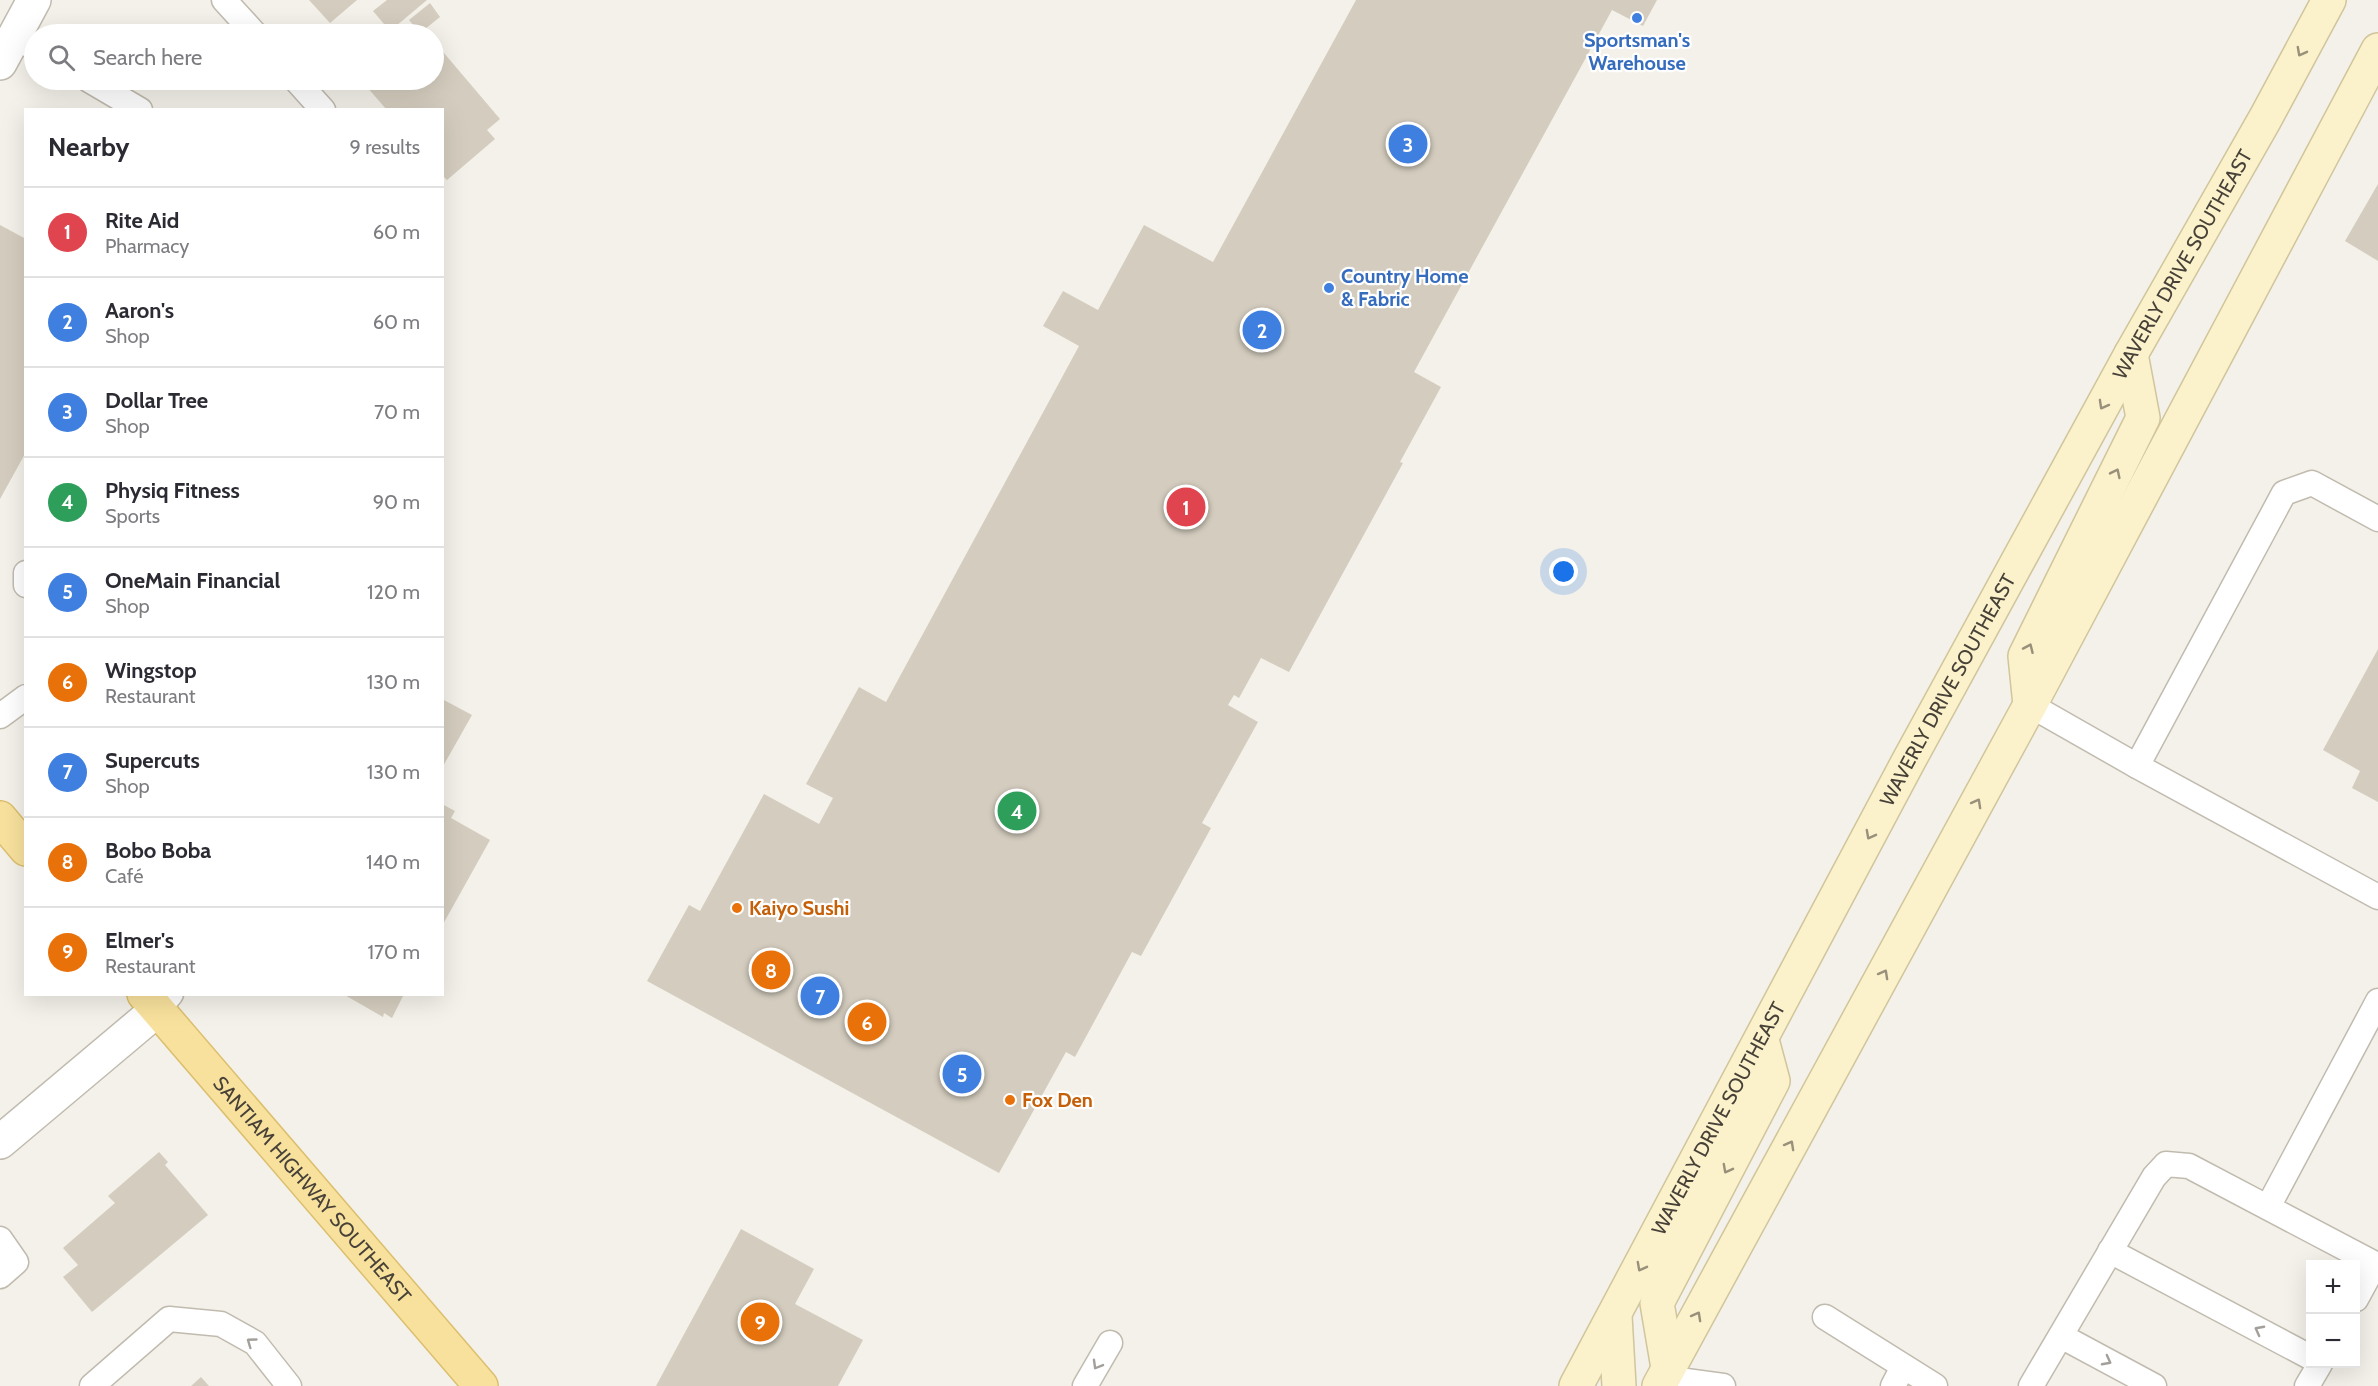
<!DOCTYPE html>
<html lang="en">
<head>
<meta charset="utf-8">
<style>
  body { margin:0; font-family:Cabin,sans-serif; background:#f7f7f7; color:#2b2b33 }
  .controls { position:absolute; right:18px; bottom:18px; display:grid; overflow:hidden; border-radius:0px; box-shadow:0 6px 24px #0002 }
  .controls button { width:54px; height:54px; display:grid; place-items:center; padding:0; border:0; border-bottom:2px solid #e1e1e2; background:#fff; color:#2b2b33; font:30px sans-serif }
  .you { position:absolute; left:1564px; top:572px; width:21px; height:21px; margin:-15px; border:4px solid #fff; border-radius:50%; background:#1a73e8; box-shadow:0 0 0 9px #1a73e833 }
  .badge { display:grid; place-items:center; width:39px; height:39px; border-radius:50%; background:#ec4c27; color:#fff; font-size:20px; font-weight:700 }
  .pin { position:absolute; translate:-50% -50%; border:3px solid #fff; box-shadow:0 2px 6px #0006 }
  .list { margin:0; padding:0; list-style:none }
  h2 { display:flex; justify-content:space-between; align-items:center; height:78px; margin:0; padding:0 24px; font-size:26px }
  h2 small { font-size:20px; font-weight:400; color:#7c7c81 }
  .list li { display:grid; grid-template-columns:39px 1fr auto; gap:18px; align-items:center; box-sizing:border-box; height:90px; padding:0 24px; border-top:2px solid #e1e1e2 }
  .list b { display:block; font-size:22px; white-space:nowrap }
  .list p { margin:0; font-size:20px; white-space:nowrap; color:#7c7c81 }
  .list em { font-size:20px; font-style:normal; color:#7c7c81 }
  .icon { flex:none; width:33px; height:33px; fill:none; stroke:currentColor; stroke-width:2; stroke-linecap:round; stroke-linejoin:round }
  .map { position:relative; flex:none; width:2378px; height:1386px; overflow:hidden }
  .search { position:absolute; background:#fff; box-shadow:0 6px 24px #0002; left:24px; top:24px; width:420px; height:66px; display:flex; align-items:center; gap:15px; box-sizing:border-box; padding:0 21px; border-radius:33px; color:#7c7c81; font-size:22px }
  .panel { position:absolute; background:#fff; box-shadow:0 6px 24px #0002; left:24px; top:108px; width:420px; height:888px; border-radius:0px }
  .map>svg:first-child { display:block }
  .building { fill:#d4cdbf }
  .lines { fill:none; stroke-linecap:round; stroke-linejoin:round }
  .service-casing { stroke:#c1bbaf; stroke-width:27 }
  .minor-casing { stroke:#c1bbaf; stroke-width:36 }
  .secondary-casing { stroke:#d0c59b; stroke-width:36 }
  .primary-casing { stroke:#dcbf6e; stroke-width:36 }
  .service { stroke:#fff; stroke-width:24 }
  .minor { stroke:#fff; stroke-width:33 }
  .secondary { stroke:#fbf1cb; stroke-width:33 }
  .primary { stroke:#f8e19d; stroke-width:33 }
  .oneway { stroke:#98907a }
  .oneway2 { stroke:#a3a09c }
  .shop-dot { fill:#3f7fe0; stroke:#fff; stroke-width:2 }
  .food-dot { fill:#e8710a; stroke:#fff; stroke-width:2 }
  .labels { text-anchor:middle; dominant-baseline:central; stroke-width:4.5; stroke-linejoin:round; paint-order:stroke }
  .shop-label { font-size:20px; font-weight:bold; fill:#366cbe; stroke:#fff }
  .street-label { font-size:20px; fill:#474138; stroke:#fff }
  .food-label { font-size:20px; font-weight:bold; fill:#c56008; stroke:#fff; text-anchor:start }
</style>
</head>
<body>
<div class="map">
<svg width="2378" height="1386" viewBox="0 0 2378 1386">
  <rect width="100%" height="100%" fill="#f3f1e9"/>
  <!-- building -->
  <g class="building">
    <path d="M309,0H357L330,23Z"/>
    <path d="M387,0H427L390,31L373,11Z"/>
    <path d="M1356,0H1657L1643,26L1612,10L1414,372L1441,387L1400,462L1403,463L1289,672L1261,658L1239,698L1234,695L1228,705L1258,722L1202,823L1211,828L1141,956L1132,952L1075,1057L1066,1052L999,1173L647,981L689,905L700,911L764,794L819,824L833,798L806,784L859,687L886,702L1079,346L1043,326L1063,291L1098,310L1144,225L1213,262Z"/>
    <path d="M430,3L440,17L420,33L409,20Z"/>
    <path d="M438,46L500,119L487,130L495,139L447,180L442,175V110H387L366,86L374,80H434V50Z"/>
    <path d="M2378,184V261L2345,241Z"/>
    <path d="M0,225L26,239V452L0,499Z"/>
    <path d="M2378,649V802L2352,788L2360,771L2323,750Z"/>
    <path d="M442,699L472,715L442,768Z"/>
    <path d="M442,804L455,811L451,818L490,840L442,926Z"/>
    <path d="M343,994H404L392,1018L384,1013L383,1017Z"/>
    <path d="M159,1152L168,1162L165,1165L208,1215L92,1312L63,1277L78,1265L63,1248L115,1203L108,1196Z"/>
    <path d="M741,1229L814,1269L795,1304L863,1340L838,1386H656Z"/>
    <path d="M201,1377L209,1386H191Z"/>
  </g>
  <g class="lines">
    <!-- service casing -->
    <g class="service-casing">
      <g id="service">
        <path d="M224,0L255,34"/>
        <path d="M14,36L34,48"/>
        <path d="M89,80L140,110"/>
        <path d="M296,80L323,110"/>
        <path d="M26,573V585"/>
        <path d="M2030,705L2137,766L2378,897"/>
        <path d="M0,716L26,697"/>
        <path d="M2137,766L2284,493L2312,483L2378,519"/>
        <path d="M157,1010L171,994"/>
        <path d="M2268,1207L2378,1001"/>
        <path d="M0,1239L16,1262L0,1276"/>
        <path d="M2110,1251L2310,1357"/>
        <path d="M2356,1299L2375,1264L2378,1266"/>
        <path d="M1825,1317L1935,1386"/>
        <path d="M2061,1336L2154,1386"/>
        <path d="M92,1386L169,1319L221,1324L255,1343L289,1386"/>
        <path d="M1085,1386L1110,1343"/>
        <path d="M1691,1386L1686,1381L1723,1386"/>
        <path d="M1893,1386L1903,1367"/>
        <path d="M2031,1386L2154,1177L2166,1164L2189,1166L2375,1264"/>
        <path d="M2307,1386L2320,1364"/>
      </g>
    </g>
    <!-- minor casing -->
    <g class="minor-casing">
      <g id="minor">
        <path d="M0,63L34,0"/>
        <path d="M0,1142L157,1010"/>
      </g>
    </g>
    <!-- secondary casing -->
    <g class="secondary-casing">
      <g id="secondary">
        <path d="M2030,705L2025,656L2143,418L2131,354"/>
        <path d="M1615,1316L1619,1386"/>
        <path d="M1668,1368L1657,1303L1773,1081L1762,1040"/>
        <path id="s1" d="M1576,1386L1908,762L2131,354L2265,119L2329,0"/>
        <path d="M1659,1386L2030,705L2378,50"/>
      </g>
    </g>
    <!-- primary casing -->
    <g class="primary-casing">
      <g id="primary">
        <path d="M0,818L26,849"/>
        <path id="s2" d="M144,994L481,1386"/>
      </g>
    </g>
    <!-- service -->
    <use href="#service" class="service"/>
    <!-- minor -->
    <use href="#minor" class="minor"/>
    <!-- secondary -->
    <use href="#secondary" class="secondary"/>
    <!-- primary -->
    <use href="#primary" class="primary"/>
  </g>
  <!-- one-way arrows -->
  <defs><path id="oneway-chevron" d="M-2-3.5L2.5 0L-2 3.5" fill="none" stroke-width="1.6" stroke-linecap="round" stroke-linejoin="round" transform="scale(1.5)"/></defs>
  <g class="oneway">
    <use href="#oneway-chevron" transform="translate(2301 52) rotate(118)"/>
    <use href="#oneway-chevron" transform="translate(2103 405) rotate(119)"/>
    <use href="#oneway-chevron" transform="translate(2116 473) rotate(-64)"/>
    <use href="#oneway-chevron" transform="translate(2029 648) rotate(-66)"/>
    <use href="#oneway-chevron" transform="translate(1977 803) rotate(-61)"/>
    <use href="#oneway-chevron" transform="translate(1870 835) rotate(118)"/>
    <use href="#oneway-chevron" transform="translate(1884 974) rotate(-61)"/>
    <use href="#oneway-chevron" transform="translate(1790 1145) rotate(-61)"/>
    <use href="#oneway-chevron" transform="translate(1727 1169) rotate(118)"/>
    <use href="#oneway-chevron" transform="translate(1641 1267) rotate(118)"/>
    <use href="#oneway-chevron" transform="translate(1697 1316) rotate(-61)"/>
  </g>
  <g class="oneway2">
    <use href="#oneway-chevron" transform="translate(2259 1330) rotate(-152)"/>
    <use href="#oneway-chevron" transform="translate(251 1342) rotate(-144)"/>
    <use href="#oneway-chevron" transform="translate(2107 1361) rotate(28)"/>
    <use href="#oneway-chevron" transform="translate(1097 1365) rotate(120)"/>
  </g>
  <!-- markers -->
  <g class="shop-dot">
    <circle cx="1637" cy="18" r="6"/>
    <circle cx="1329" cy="288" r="6"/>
  </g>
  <g class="food-dot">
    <circle cx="737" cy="908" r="6"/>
    <circle cx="1010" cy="1100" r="6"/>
  </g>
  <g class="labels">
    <!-- shop labels -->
    <g class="shop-label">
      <text x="1637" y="40">Sportsman's<tspan x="1637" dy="23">Warehouse</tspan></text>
      <text x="1341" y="276" text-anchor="start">Country Home<tspan x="1341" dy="23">&amp; Fabric</tspan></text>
    </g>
    <!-- street labels -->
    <g class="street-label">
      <text stroke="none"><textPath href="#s1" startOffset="1275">WAVERLY DRIVE SOUTHEAST</textPath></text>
      <text stroke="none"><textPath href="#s1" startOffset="789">WAVERLY DRIVE SOUTHEAST</textPath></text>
      <text stroke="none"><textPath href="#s1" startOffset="303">WAVERLY DRIVE SOUTHEAST</textPath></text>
      <text stroke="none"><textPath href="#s2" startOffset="258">SANTIAM HIGHWAY SOUTHEAST</textPath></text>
    </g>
    <!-- food labels -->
    <g class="food-label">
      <text x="749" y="908">Kaiyo Sushi</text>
      <text x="1022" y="1100">Fox Den</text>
    </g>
  </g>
</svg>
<div class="controls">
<button>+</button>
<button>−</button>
</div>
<div class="you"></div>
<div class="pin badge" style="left:1186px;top:507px;background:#e0444e">1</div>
<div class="pin badge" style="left:1262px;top:330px;background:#3f7fe0">2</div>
<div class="pin badge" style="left:1408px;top:144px;background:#3f7fe0">3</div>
<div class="pin badge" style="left:1017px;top:811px;background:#2e9e5b">4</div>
<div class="pin badge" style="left:962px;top:1074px;background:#3f7fe0">5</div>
<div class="pin badge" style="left:867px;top:1022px;background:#e8710a">6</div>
<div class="pin badge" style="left:820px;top:996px;background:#3f7fe0">7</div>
<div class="pin badge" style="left:771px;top:970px;background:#e8710a">8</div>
<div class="pin badge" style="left:760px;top:1322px;background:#e8710a">9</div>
<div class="search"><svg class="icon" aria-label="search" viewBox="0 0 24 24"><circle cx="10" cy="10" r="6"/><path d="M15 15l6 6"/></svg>Search here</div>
<section class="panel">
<h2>Nearby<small>9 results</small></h2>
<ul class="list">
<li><span class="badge" style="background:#e0444e">1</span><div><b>Rite Aid</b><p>Pharmacy</p></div><em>60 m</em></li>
<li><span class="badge" style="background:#3f7fe0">2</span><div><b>Aaron's</b><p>Shop</p></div><em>60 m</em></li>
<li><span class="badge" style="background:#3f7fe0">3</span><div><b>Dollar Tree</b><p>Shop</p></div><em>70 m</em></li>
<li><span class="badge" style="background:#2e9e5b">4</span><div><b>Physiq Fitness</b><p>Sports</p></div><em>90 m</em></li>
<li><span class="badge" style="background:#3f7fe0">5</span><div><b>OneMain Financial</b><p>Shop</p></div><em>120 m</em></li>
<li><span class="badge" style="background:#e8710a">6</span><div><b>Wingstop</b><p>Restaurant</p></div><em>130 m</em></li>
<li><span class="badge" style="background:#3f7fe0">7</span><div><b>Supercuts</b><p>Shop</p></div><em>130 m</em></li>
<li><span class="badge" style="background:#e8710a">8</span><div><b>Bobo Boba</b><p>Café</p></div><em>140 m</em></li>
<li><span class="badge" style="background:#e8710a">9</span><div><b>Elmer's</b><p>Restaurant</p></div><em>170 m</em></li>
</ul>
</section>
</div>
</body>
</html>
